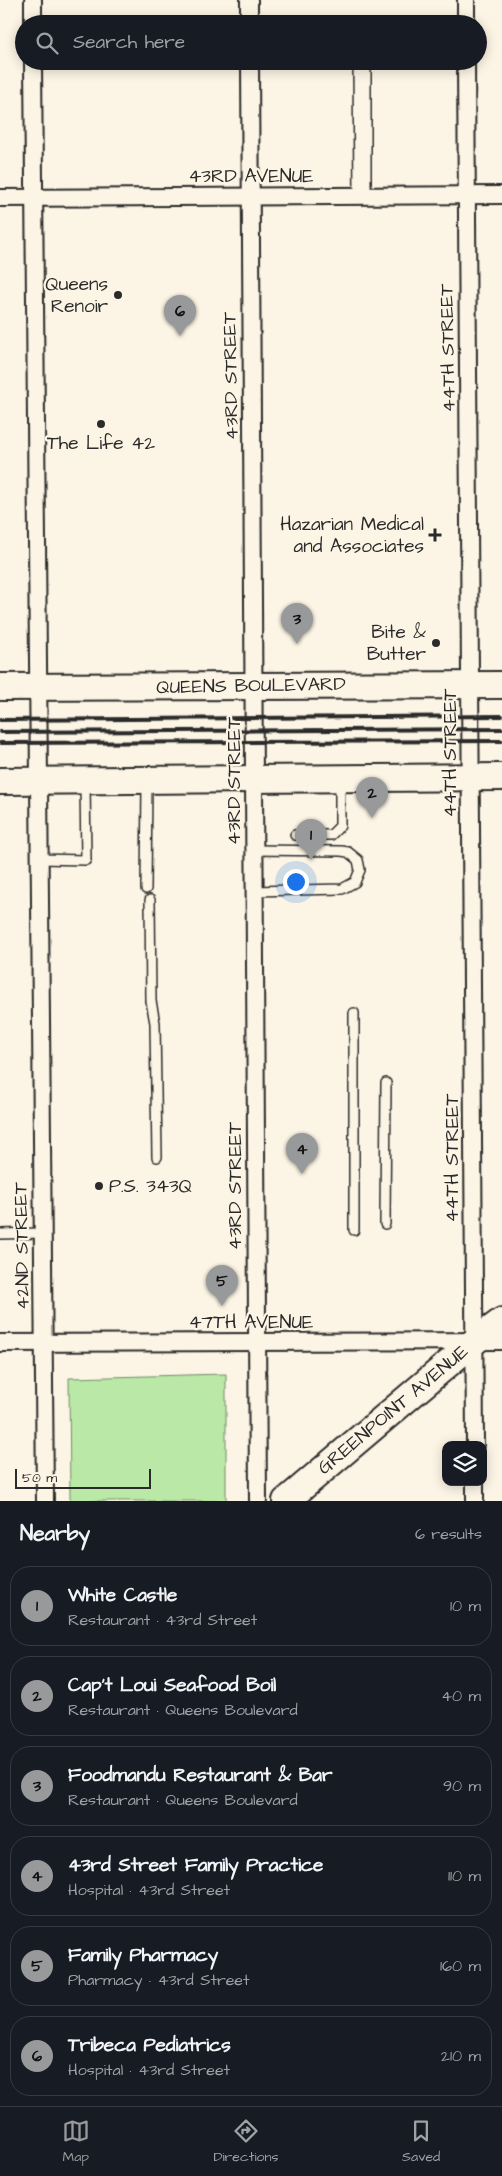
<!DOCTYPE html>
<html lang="en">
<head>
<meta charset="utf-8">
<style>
  body { margin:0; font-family:"Architects Daughter",sans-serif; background:#242831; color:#f1f3f6 }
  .controls { position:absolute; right:15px; bottom:15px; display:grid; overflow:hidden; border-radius:10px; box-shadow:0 2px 12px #0003 }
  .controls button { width:45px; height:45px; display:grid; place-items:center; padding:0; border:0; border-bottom:1px solid #363941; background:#171b24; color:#f1f3f6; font:25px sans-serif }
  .scale { position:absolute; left:15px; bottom:12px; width:136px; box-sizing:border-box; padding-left:5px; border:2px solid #2b2b2b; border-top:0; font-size:14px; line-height:18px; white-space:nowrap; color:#2b2b2b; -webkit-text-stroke:4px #fcf5e5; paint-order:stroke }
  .you { position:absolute; left:295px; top:881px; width:18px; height:18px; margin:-12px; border:4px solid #fff; border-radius:50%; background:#1a73e8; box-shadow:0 0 0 8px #1a73e833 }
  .badge { display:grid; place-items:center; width:32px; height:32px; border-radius:50%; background:#98999b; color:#111; font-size:16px; font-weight:700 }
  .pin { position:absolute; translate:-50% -41px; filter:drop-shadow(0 1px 2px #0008) }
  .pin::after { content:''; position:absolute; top:26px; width:18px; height:15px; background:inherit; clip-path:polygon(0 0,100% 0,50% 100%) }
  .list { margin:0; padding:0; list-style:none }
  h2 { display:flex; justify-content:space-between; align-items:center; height:65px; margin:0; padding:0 20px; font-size:21px }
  h2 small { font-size:16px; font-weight:400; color:#9ea1a6 }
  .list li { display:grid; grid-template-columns:32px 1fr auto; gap:15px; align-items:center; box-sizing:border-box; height:80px; margin:0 10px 10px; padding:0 10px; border:1px solid #363941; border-radius:20px }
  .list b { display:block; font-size:19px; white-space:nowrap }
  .list p { margin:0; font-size:16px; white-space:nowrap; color:#9ea1a6 }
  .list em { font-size:16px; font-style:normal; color:#9ea1a6 }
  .icon { flex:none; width:28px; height:28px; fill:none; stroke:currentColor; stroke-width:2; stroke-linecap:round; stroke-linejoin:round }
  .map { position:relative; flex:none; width:502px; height:1501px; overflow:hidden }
  .search { position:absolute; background:#171b24; box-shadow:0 2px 12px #0003; left:15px; right:15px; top:15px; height:55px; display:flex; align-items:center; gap:12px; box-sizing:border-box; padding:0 18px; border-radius:28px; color:#9ea1a6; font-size:19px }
  .sheet { height:605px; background:#171b24 }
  nav { display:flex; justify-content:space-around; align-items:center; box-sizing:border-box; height:70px; border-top:1px solid #363941; background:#171b24; font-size:14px; color:#9ea1a6 }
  nav a { display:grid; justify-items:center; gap:2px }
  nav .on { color:#98999b }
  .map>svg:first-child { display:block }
  .green { fill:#bae8a6; stroke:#728a68 }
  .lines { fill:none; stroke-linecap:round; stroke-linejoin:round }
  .service-casing { stroke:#2b2b2b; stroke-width:12 }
  .minor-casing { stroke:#2b2b2b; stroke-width:20 }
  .primary-casing { stroke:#2b2b2b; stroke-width:30 }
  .service { stroke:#fcf5e5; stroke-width:9 }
  .minor { stroke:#fcf5e5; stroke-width:16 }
  .primary { stroke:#fcf5e5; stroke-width:26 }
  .rail { stroke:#2b2b2b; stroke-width:4 }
  .poi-dot { fill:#2b2b2b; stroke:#fcf5e5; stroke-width:2 }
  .labels { text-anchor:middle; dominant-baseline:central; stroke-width:4.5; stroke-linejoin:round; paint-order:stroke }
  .street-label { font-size:19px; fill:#2b2b2b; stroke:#fcf5e5 }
  .poi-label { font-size:19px; fill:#2b2b2b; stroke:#fcf5e5; text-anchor:end }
</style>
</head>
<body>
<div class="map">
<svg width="502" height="1501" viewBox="0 0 502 1501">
  <rect width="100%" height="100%" fill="#fcf5e5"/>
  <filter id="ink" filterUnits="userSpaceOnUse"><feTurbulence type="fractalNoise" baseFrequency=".02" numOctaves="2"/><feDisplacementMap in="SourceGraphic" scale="10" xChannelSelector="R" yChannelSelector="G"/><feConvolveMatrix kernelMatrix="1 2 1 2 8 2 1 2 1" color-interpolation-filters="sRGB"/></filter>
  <g filter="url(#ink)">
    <!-- green -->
    <path class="green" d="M226,1374V1501H70L69,1378Z"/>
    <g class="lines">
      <!-- service casing -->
      <g class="service-casing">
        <g id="service">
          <path d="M358,61L359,195"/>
          <path d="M366,61V195"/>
          <path d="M295,835H331L340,826V781"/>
          <path d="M253,850L341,851L348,852L358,860L360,870L355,882L342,889L253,891"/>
          <path d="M39,859L86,860L85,783"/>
          <path d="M146,889L147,783"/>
          <path d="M150,900L151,1001L155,1023L157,1157"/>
          <path d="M385,1224L386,1083"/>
          <path d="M354,1230V1013"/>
          <path d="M0,1234L42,1233"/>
        </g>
      </g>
      <!-- minor casing -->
      <g class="minor-casing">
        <g id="minor">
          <path d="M33,0V24"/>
          <path d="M249,0V24"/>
          <path d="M466,0V24"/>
          <path d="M33,61L45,1501"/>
          <path d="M250,61L258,1501"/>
          <path d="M466,61L475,1445"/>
          <path d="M0,198L502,195"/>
          <path d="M0,1343L502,1341"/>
          <path d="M475,1482V1501"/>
        </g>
      </g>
      <!-- primary casing -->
      <g class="primary-casing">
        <g id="primary">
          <path d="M0,687L502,685"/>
          <path d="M0,781L502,777"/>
          <path d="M286,1501L475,1341L502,1321"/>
        </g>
      </g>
      <!-- service -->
      <use href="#service" class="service"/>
      <!-- minor -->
      <use href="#minor" class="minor"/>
      <!-- primary -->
      <use href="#primary" class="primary"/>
      <!-- rail -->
      <g class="rail">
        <path d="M0,720L502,716"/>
        <path d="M0,732L502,729"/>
        <path d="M0,743L502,741"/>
      </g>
    </g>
  </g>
  <!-- markers -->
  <g class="poi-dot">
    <circle cx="118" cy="295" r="5"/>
    <circle cx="101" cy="424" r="5"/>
    <path d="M432.5 527.5h5v5h5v5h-5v5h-5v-5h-5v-5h5z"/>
    <circle cx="436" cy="643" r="5"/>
    <circle cx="99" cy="1186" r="5"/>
  </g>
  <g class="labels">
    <!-- street labels -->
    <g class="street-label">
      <text x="251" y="176">43RD AVENUE</text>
      <text transform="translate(448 348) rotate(-91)">44TH STREET</text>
      <text transform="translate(231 376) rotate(-91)">43RD STREET</text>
      <text transform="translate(251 686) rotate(-1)">QUEENS BOULEVARD</text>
      <text transform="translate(450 753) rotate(-90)">44TH STREET</text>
      <text transform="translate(234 781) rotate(-90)">43RD STREET</text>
      <text transform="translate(452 1158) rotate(-90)">44TH STREET</text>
      <text transform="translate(235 1186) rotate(-90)">43RD STREET</text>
      <text transform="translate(22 1246) rotate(-91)">42ND STREET</text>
      <text x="251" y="1322">47TH AVENUE</text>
      <text transform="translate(393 1410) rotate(-40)">GREENPOINT AVENUE</text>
    </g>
    <!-- poi labels -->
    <g class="poi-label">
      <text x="108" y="284">Queens<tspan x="108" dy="22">Renoir</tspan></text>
      <text x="101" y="443" text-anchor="middle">The Life 42</text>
      <text x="424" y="524">Hazarian Medical<tspan x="424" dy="22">and Associates</tspan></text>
      <text x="426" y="632">Bite &amp;<tspan x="426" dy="22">Butter</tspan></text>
      <text x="109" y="1186" text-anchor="start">P.S. 343Q</text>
    </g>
  </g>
</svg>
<div class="controls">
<button><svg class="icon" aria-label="layers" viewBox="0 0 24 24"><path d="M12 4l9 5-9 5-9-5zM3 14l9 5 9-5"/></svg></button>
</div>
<div class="scale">50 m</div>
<div class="you"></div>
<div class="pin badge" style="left:311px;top:860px">1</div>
<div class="pin badge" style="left:372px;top:818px">2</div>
<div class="pin badge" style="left:297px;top:644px">3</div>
<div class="pin badge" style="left:302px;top:1174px">4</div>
<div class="pin badge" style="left:222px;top:1306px">5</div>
<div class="pin badge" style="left:180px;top:336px">6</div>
<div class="search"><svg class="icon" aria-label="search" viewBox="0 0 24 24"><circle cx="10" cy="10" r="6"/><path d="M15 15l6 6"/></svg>Search here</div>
</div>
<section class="sheet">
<h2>Nearby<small>6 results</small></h2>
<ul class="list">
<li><span class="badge">1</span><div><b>White Castle</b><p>Restaurant · 43rd Street</p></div><em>10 m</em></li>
<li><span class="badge">2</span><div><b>Cap't Loui Seafood Boil</b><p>Restaurant · Queens Boulevard</p></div><em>40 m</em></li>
<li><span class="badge">3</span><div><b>Foodmandu Restaurant &amp; Bar</b><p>Restaurant · Queens Boulevard</p></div><em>90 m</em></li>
<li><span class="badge">4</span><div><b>43rd Street Family Practice</b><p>Hospital · 43rd Street</p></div><em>110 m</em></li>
<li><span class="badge">5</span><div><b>Family Pharmacy</b><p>Pharmacy · 43rd Street</p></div><em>160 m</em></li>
<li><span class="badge">6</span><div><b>Tribeca Pediatrics</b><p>Hospital · 43rd Street</p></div><em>210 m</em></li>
</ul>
</section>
<nav>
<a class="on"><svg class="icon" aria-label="map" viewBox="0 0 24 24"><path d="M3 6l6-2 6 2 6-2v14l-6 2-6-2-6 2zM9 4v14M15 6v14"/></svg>Map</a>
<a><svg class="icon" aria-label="directions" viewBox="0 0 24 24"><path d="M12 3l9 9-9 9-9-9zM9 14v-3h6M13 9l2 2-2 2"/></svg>Directions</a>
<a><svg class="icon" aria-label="saved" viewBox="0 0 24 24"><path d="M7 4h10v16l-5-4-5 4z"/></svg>Saved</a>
</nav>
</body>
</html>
